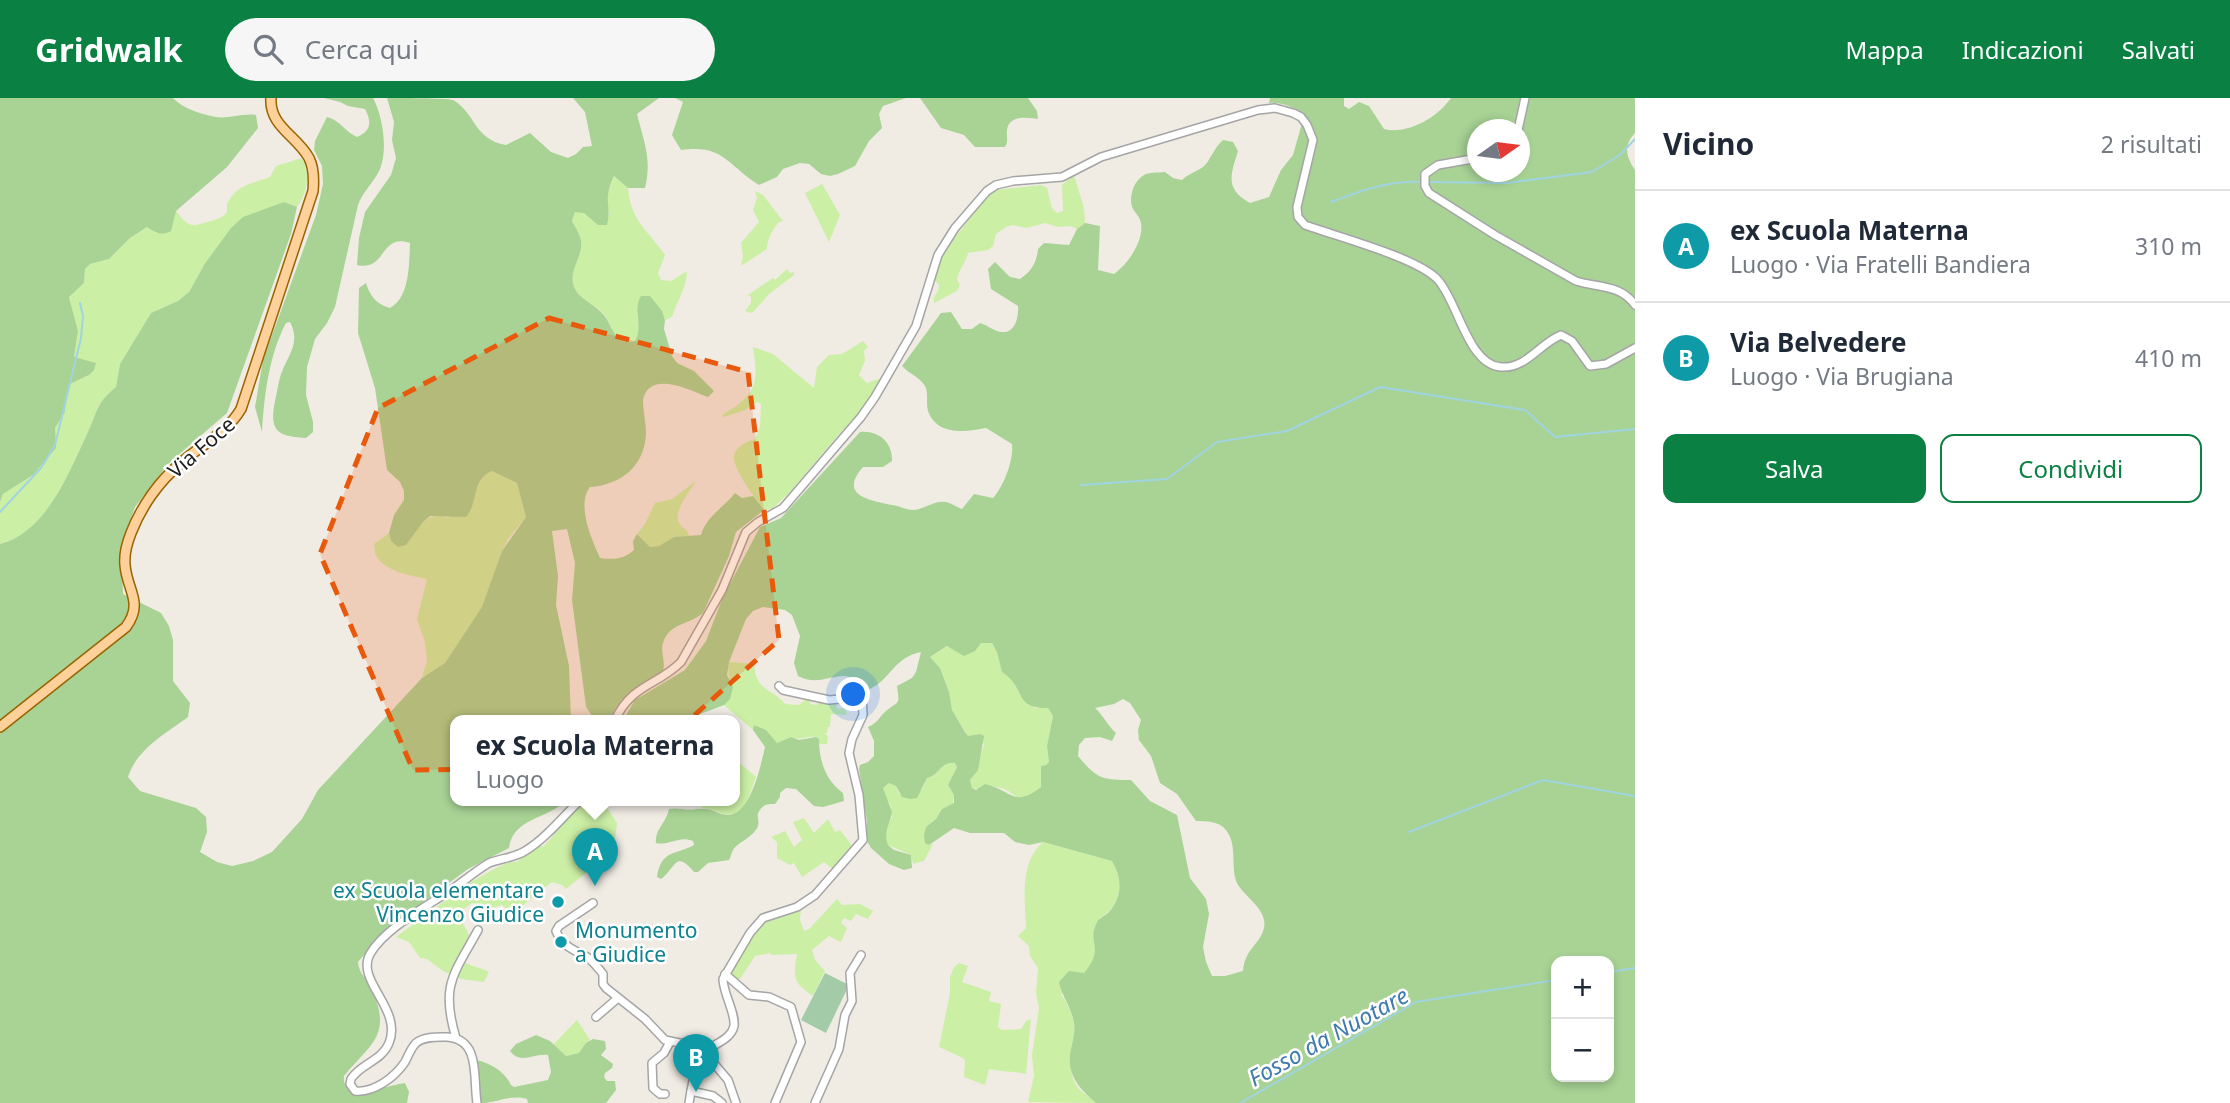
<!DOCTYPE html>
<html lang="it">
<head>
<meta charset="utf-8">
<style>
  body { margin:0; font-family:"Noto Sans",sans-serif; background:#f6f6f7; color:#1f2937 }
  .controls { position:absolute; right:21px; bottom:21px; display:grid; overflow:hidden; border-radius:14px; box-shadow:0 4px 10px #0003 }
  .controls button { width:63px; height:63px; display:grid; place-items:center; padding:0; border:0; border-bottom:2px solid #e0e1e3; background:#fff; color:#1f2937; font:35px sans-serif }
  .compass { position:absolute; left:1467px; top:21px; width:63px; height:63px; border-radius:50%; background:#fff; box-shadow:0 4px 10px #0003; rotate:76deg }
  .you { position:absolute; left:854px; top:597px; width:24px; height:24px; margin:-18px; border:5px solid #fff; border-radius:50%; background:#1a73e8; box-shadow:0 0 0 10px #1a73e833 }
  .badge { display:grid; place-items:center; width:46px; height:46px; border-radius:50%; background:#0b8043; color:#fff; font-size:23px; font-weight:700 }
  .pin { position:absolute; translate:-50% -58px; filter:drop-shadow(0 2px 4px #0008) }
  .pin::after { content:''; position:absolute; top:37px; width:24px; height:21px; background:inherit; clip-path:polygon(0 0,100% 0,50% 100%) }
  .popup { position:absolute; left:450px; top:617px; width:290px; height:91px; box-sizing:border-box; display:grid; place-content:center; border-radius:14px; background:#fff; filter:drop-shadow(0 2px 5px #0005); font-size:23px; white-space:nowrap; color:#747a83 }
  .popup b { font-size:26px; color:#1f2937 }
  .popup::after { content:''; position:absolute; left:50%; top:100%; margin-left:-14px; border:14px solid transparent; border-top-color:#fff }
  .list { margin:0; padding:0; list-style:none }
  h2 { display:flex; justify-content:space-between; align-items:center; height:91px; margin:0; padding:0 28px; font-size:30px }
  h2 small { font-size:23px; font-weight:400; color:#747a83 }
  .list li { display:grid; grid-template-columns:46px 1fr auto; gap:21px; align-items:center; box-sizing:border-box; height:112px; padding:0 28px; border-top:2px solid #e0e1e3 }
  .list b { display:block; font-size:26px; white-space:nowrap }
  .list p { margin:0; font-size:23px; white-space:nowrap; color:#747a83 }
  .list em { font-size:23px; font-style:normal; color:#747a83 }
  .actions { display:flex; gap:14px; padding:21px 28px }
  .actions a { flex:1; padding:16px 0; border:2px solid #0b8043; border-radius:14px; text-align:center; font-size:24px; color:#0b8043 }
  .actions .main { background:#0b8043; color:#fff }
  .icon { flex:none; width:38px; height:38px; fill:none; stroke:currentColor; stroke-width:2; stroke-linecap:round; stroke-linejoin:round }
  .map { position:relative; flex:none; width:1635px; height:1005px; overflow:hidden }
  header { display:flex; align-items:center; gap:42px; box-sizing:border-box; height:98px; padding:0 35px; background:#0b8043; color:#fff }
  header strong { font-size:33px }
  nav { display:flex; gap:38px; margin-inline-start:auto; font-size:24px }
  .search { width:490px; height:63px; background:#f6f6f7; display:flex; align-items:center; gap:18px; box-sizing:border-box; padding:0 24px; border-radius:38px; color:#747a83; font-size:26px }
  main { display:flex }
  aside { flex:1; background:#fff }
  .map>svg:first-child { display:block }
  .grass { fill:#cbefa5 }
  .forest { fill:#a8d395; fill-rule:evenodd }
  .cemetery { fill:#a3cba8 }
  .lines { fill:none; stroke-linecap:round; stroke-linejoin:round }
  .stream { stroke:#a0d4e1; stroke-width:2 }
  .minor-casing { stroke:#a5a5a5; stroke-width:10 }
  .major-casing { stroke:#996300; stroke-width:12 }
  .minor { stroke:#fff; stroke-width:7 }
  .major { stroke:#ffd19a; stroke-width:9 }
  .marked { fill:#e8590c; fill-opacity:0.2; stroke:#e8590c; stroke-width:5; stroke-dasharray:14 9; stroke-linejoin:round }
  .culture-dot { fill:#0f9aa8; stroke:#fff; stroke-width:2.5 }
  .labels { text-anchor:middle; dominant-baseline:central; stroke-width:5; stroke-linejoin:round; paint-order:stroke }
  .street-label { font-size:21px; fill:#1e1e1e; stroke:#fff }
  .culture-label { font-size:21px; fill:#0d838f; stroke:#fff; text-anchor:end }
  .water-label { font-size:23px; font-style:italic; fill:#407aae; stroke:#fff }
</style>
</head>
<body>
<header>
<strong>Gridwalk</strong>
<div class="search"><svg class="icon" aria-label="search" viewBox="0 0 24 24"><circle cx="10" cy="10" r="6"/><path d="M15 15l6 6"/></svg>Cerca qui</div>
<nav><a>Mappa</a><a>Indicazioni</a><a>Salvati</a></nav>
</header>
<main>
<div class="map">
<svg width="1635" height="1005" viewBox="0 0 1635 1005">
  <rect width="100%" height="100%" fill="#f0ece4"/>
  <!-- grass -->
  <g class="grass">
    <path d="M302,60C311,77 307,95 297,109L284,104L204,167L189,194L178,203L151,215L120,266L116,289C97,304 97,314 88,334C69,374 47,435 0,446V404L3,396L33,377L55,330L65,314L67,293L70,286L89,277L95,265L74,260L78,233L69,199L84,185L85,171L90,166L109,161L130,140L147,129L156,135L176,113C189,130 191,129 211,123C219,120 222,120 227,114V105C240,85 249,87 270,79L276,68Z"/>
    <path d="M1074,77L1084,110L1085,125L1077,131L1071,128L1058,129L1045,125L1026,130L1013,127L1006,129L996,136L993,148L988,152L968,155C966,165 958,172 957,182L960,187L957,193L934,205V199L938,193L939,186L934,183L944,153L989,97L995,92L1041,87L1047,90L1052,110L1057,115L1063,113L1062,87Z"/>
    <path d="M614,78L628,90C631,124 647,131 665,157L658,175L661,182L671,183L687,173C687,190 677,202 672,219L665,222L662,213L637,216L640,235L635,243C629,244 625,245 620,241C611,236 610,222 603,215C593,205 576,200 573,185C570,171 581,157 580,143C580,136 575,129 572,123L575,114H584L598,127L609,118L606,99Z"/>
    <path d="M822,86L840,117L829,144L805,95Z"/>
    <path d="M755,93L763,97L783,123L779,124C773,131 767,141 767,151L741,168L743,158L741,145L759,124L753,112L757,100Z"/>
    <path d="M787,171L790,175L794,174V177L769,196L754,213L751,215L745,213L751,205V199L748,197L773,180L775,182Z"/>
    <path d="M863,243L868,249L864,253L865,263L859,277L867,285L878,281L880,284L858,317L840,335L790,394L773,410L764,412C756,402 732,370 734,358C736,348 746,344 755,341L760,329L761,306L757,304L745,312L724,319L722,317C756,297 759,287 753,249L773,256L814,290L817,269L829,257L842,256Z"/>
    <path d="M492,373L517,385L526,419L508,441L502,453L483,509L474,522L445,565L422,580L427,563L425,544L417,521L427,481C412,478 383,473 376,457C374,454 375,449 374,446L389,435L391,443L406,447C418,431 425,412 448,420C456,412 467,404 474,395C482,385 478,380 492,373Z"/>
    <path d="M696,383C690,393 673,413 679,425C683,431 687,430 689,438L674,439L659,448L650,449L637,436L645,426L655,405L672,401Z"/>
    <path d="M981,545H992L997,553L1002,574L1011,580L1020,597L1035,610H1048L1053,618L1047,648L1049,664L1046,667L1041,668V689C1011,712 1020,691 995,689C986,688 980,693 972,690L970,682L978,671V663L984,647L980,636L968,638L952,612L949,594L940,570L930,559L948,548L974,553Z"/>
    <path d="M729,564L754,566C756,594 772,590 785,606L799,607L805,602L804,597L811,601L810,606L817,607L818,602L836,604L837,611L845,610L847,617L831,616L830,629H828L827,635H824L828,638L827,646H819V641C811,635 804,644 791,639L777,645L755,627L753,632L724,607C736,594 726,580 729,564Z"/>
    <path d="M735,661L756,679C750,694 746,720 725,716C717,715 711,710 702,710L698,702H735Z"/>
    <path d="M951,664L955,665L957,669L948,687L954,697L953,706L942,711L936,721L926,729L929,747L933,746L924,763L913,766L911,757L888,747C884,738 886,727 892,719L890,706L884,698L883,690L889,685L896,688L899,696L922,692L927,680C936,679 941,667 951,664Z"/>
    <path d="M585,702H602L617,725L615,742L611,751L601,763L566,791L562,787L552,784L512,816L502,807L496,809L492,814L485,807L472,805L461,813L459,819L469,836L460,861C467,868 480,869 489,874L484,884L461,881L443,873L427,861L420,860L409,844L396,839L469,785L498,769L510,764H517L539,745L543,749Z"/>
    <path d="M804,720L814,735L828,721L835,734L840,732L854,750L834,772L824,764L802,779L794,765L790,767L777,760V744L771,739L785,733L794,749L802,742L793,724Z"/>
    <path d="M1043,744L1112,763C1122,780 1123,798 1109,813C1106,817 1099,819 1097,824C1091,833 1096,840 1096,850C1097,869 1074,884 1061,896C1069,908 1074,919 1075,932C1075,952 1064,973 1079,991C1084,996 1091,1000 1096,1005L1028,1004L1034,978L1032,957L1039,910L1036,895L1038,870L1030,858L1029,848L1018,838L1026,830C1025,802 1019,765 1043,744Z"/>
    <path d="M837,801L842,807L860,806L873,813L868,821L856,816L851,823L844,820L841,825L847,830L841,844L829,838L812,852L815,862L825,873L813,898C793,884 793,880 797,856L771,857V855L755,858L738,884L728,874L754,832L772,818L801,810L800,822L804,833L809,831Z"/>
    <path d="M959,865L968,868L962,884L991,894L989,903L1001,906L998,929L1002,932L1021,931L1026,923L1031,921L1026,976C1013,973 1002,974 989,971L985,987L964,979L965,963L963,960L939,949L950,895V879L954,869Z"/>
    <path d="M577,922L590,942L579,955L566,958L553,947Z"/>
  </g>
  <!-- forest -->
  <g class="forest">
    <path d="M0,0H173C182,10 203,17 216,19C228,21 242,15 256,17L258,30L227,69L176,113L171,133C161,138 156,135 147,129L130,140L109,161L90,166L85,171L84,185L69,199L78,233L74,259L96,265L94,272L89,277L70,286L67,293L65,314L55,330L56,350L33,377L3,396L0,404Z"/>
    <path d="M324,0H373C383,18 389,56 378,75C372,86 362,95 358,107L335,209L327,225L315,241L307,269L306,297L313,324V334L306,340C277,338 269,333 275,303C277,295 278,285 281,276C288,257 301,245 290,224L286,225C269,257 264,298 262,334L255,309L263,262L316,117L323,86L322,68L314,52L315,43L327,19C340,22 345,34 357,39C371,33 372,24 365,11L348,8L340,4Z"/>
    <path d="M387,0C400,0 444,0 453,2C476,15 473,41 506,47L530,35L551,54L568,60L576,56L583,49L592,48L585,14L573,0H659L637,16C644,44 652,61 645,90H628L614,78C602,103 612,106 607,127H598L584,115L575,114L572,123C575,129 580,136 581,143C583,158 570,170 573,185C575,199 593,205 602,215C610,222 611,235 620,241C625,245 629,244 635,243C644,228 632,213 641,198H650L662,213L665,222L664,231L672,258L677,265L694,273L714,293L708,299C694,294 675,284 661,286C651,286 644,293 643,303C643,313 646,324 646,335C645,368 621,387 590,389C576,407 592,442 600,460C613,462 624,461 634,452L633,443L637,436L650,449L659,448L674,439L701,437C705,420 724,409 735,395L742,400L753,398L764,412L736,434L729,458L703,515C689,527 669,525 663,545C660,555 666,563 663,573C643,590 620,594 610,622H595L586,609L572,502L575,465L567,431L552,433L558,478L556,507L569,568L571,622H455V702H566C548,722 513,719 509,750L468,771L384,833L358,864C359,877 368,881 372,892C393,938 369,947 344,978C341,1005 385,988 405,985L409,994L407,1005H0V446C47,434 69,374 88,334C97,314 97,304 116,289L120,266L151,215L178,203L189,194L204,167L231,130L243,119L284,104L297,109L291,136L227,315L169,365L135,409L121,449L123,496L161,515L169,528L173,542V583L190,605L188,619C165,636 137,651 128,679L140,693L196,710L206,719L207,734L200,754L217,764L232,768L253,763L272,754L302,721L318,692L422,580L445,565L482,509L502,453L526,419L517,385L492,373C471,382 479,404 466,419L430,418L423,424L406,447L398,449L391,443L389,435L394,417L404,402V393L400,384L387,372L375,290L358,235L359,190L366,185C370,198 376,206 390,210C410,199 409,166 410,145C380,135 386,174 357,167L359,140L365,114L391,77L396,60L392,42L394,24Z"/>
    <path d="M675,0H906L883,8L879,16L882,30L869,43L855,68L838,76L830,78L821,76L809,66L800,65L783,71L777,79L759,87C727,67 724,46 681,52L672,37L683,4Z"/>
    <path d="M920,0H1028L1037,13L1038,21C1028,20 1009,16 1007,32C1006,39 1009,42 1005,49H975L964,37L941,30Z"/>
    <path d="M1270,0H1344V8L1349,11L1359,4L1369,8L1384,31C1408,37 1438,19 1451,0H1635V35C1623,48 1626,58 1635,72V1005H1096C1082,993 1068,979 1070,959C1071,947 1076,937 1074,925C1072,910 1062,899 1059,884L1069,873L1084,875C1106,849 1086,845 1097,824C1099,820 1105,818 1109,814C1123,798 1122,780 1112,763L1043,744L1029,747L1015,744L1004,735H970L954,730L929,747L925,745L924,737L926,729L936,721L942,711L954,705V697L948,687L957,669L955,665C941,663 939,678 927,680L917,700L910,701L902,699L896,688L889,685L883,690L892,714C890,726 883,734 888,747L894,752L911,757L912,770L904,772L889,766L871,750L867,743V723L859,671L860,667L868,664L874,658V643L868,629C880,623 878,620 886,613C899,602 900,608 897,588L912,580L916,574L921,554C893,560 892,580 870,591C860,587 854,578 844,578C826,579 815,587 798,578L794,565L800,538L792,517L785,512L763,509L753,513L746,521L729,564L727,577L733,589L730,601L724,607L685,622H623L635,602L685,572L706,543L723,499L760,429L781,420L860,334C879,332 893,345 892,363L883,369H863C838,398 870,402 892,407C900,408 906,412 914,412C925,411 934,402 946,404C951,405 957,409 962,411L974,396L993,400C1004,388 1014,361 1012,346L986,330C966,334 937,338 928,313C926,305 928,297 926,290C922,280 909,276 902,268L941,215L951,214L962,231H972L980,225C987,227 994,233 1001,234C1015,236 1019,219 1018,208L991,191L988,171L995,164L1010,179L1020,181C1031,174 1037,164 1038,151L1044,145L1069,147L1077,131L1085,125L1100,128L1098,172L1114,176C1128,166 1144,143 1141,125C1140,119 1136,116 1133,111C1128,101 1133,83 1144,77C1149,74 1158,75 1165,74L1173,80L1182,82C1189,75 1200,73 1206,66C1212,58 1215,49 1223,42L1233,44L1238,53C1231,76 1224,91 1250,105L1269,99L1281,72L1293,57L1304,18C1294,9 1282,4 1269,5ZM1478,32H1520V74H1478ZM981,545H992L997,554L1002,574C1026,589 1013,611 1048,610L1053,618L1047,648L1049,664L1046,667L1041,668V689C1014,710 1013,693 985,686L976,692L972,690L970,682L978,672L984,638L980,636L968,638L965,634L952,612L949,594L940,570L930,559L947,548L964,558L975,553ZM1123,601L1130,605L1141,622L1138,632L1139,642L1151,658L1160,685L1177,696L1196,723C1206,723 1219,723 1226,732C1238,747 1230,769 1237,785C1244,799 1268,811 1264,830C1260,847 1245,850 1243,873L1225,878H1212L1206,864L1203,849L1209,816L1206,801L1190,780L1177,717L1150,703L1131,682C1102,682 1097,681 1078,658L1079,647L1085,640L1100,639L1112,643L1116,635C1107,627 1104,618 1095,610L1114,606ZM1556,863H1609V979H1556Z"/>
    <path d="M754,627L766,632L777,645L791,639L799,642L816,639L819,641C819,662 825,682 843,695L844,703L823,709L814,708L796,691L786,690L780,695V699L775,706C768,706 764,706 760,712C755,718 760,722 758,728C754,739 738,744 733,752C731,755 731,759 729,762L708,765L698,774H694C675,751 676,770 661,781L657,779C661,751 677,757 694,747L693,743C679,737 669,748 656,745C654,732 667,724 669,711C678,709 687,713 696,711C714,709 714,716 728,717C751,717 761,666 765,649L753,632Z"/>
    <path d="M536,937L550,943L566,958L579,955L586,945L593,941L605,943L606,951L601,957L613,966L612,970L605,975L604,979L607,983H615L616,992L606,1005H528L527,1001C510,996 497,1005 481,1005L477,962C492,966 504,973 511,987L514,989L548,982L551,974L548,957C534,955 520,967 510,953L516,946Z"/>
  </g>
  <!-- cemetery -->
  <path class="cemetery" d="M825,875L849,887L826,935L801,922Z"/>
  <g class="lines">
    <!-- stream -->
    <g class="stream">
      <path d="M1427,84L1506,85L1592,74L1620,57L1635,41"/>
      <path d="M1331,104C1361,93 1389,82 1422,84"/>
      <path d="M1081,387L1167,381L1217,344L1287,333L1380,289L1525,312L1555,339L1635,331"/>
      <path d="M0,414L41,370L55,347L81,240L83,218L80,205"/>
      <path d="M1409,734L1543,682L1635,698"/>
      <path d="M1609,874L1635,870"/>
      <path d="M1240,1005L1416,904L1556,882"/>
    </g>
    <!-- minor casing -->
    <g class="minor-casing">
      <g id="minor">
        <path d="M1518,32L1525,0"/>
        <path d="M1478,60L1438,67L1425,76V88L1429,95L1495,137L1576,183C1598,190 1620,186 1635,207"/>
        <path d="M615,622C632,586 657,588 681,564L722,492L746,434L758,424L783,410L861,319L875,299L916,228L938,157L955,130L987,93L996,87L1013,83L1062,79L1101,59L1258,12L1275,10L1293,15L1301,19L1307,27L1313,42L1297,109L1298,119L1305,127C1335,138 1419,160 1438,182C1458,204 1468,267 1501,269C1526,271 1539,246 1561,237L1572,243L1590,268L1606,266L1635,250"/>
        <path d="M593,805L559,828L556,833C562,848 574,852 587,859C593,863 598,870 603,876V886L606,890L645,921L665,942L694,948L705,955L728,982L736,1005"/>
        <path d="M725,876L749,897L769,899L791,909L801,944L775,1005"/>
        <path d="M596,919L618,900"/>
        <path d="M456,940C440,887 454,876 478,832"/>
        <path d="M691,993L713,998L722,1005"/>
        <path d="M665,996H660L653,990L652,965L664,955L670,944"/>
        <path d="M477,1005C473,980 481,941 447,939C438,939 424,938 416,945C411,950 408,958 405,964C395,979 374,995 355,993L350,986L351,981C360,966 382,963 389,945C403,911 355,883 370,856C385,830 429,807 454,790C465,782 477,772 489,765C501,760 514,760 525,753C545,741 563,719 580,702"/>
        <path d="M689,1005C692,988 694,967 706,954C714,945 731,942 734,928C736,916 723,895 723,881L750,835L763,820L797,809L815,797L863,742L859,697L849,655L852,641L863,617L862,599L829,602L783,592L779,588"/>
        <path d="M815,1005L839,951L845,917L852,903L850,875L861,857"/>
      </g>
    </g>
    <!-- major casing -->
    <g class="major-casing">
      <path id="major" d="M0,629L126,529C144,504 127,493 125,467C124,457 127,445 131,435C141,409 159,383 181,365C202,346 226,336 241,311L313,93C314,82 314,70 309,60C297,38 269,28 271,0"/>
    </g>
    <!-- minor -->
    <use href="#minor" class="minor"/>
    <!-- major -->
    <use href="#major" class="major"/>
  </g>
  <!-- marked area -->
  <path class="marked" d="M549,220L748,274L779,542L636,669L413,672L320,456L378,310Z"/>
  <!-- markers -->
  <g class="culture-dot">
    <circle cx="558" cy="804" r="7"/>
    <circle cx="561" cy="844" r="7"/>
  </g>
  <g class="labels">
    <!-- street labels -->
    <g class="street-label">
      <text transform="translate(201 349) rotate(-41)">Via Foce</text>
    </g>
    <!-- culture labels -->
    <g class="culture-label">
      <text x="544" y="792">ex Scuola elementare<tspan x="544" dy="24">Vincenzo Giudice</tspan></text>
      <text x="575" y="832" text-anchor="start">Monumento<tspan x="575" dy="24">a Giudice</tspan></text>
    </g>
    <!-- water labels -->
    <g class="water-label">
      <text transform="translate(1328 938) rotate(-29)">Fosso da Nuotare</text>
    </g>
  </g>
</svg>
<div class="controls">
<button>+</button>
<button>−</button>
</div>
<svg class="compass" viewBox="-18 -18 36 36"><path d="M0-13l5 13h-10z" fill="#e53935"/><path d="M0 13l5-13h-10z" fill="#747a83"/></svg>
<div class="you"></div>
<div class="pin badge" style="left:595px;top:788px;background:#0f9aa8">A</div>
<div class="popup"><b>ex Scuola Materna</b>Luogo</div>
<div class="pin badge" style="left:696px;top:994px;background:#0f9aa8">B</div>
</div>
<aside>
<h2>Vicino<small>2 risultati</small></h2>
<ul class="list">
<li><span class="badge" style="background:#0f9aa8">A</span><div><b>ex Scuola Materna</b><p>Luogo · Via Fratelli Bandiera</p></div><em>310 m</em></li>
<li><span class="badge" style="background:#0f9aa8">B</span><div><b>Via Belvedere</b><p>Luogo · Via Brugiana</p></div><em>410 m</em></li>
</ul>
<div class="actions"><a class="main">Salva</a><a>Condividi</a></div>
</aside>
</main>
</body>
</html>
